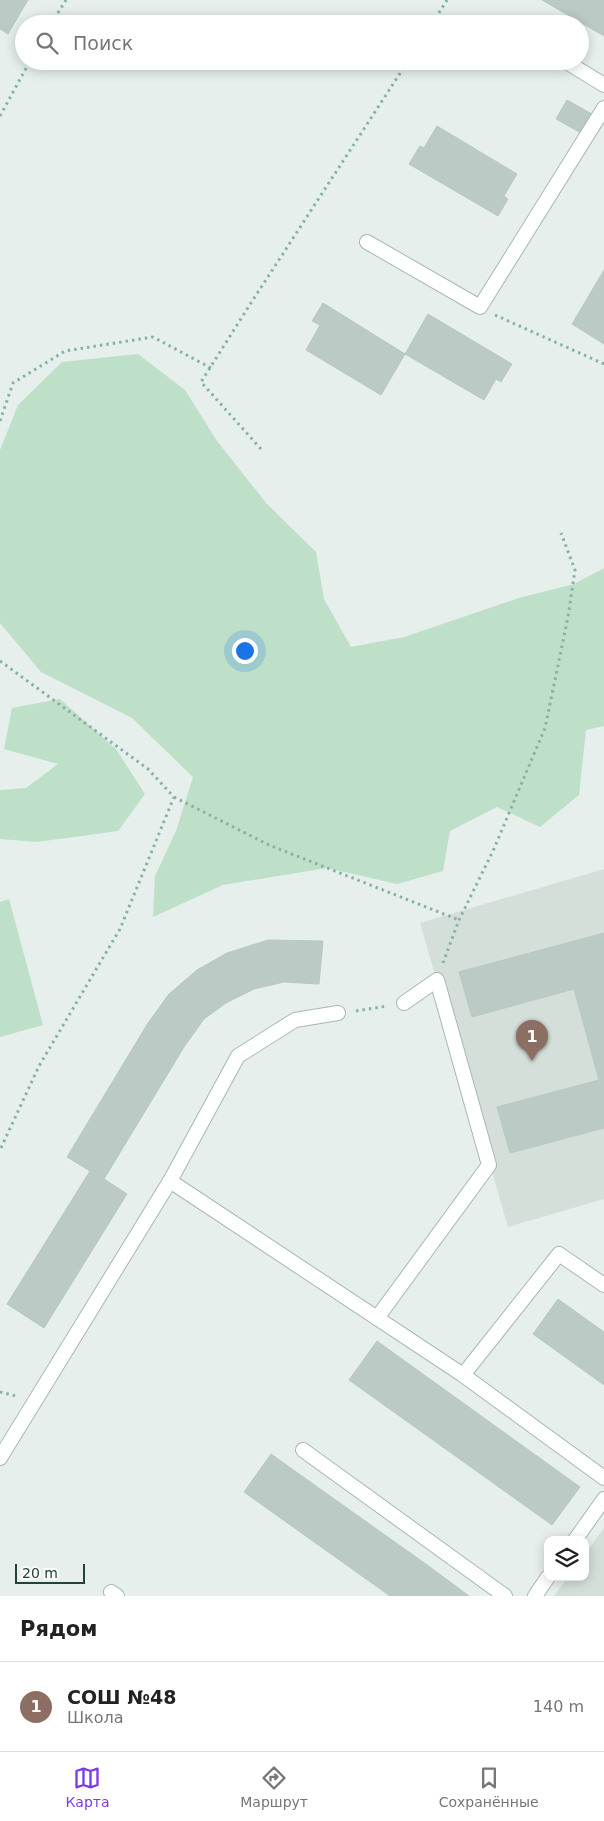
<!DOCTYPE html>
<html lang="ru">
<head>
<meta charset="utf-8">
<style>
  body { margin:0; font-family:"DejaVu Sans",sans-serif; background:#f2f2f2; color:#222 }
  .controls { position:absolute; right:15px; bottom:15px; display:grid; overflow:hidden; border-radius:10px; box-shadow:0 2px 12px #0003 }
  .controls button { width:45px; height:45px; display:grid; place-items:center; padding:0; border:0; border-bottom:1px solid #e0e0e0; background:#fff; color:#222; font:25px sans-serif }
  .scale { position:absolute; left:15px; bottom:12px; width:70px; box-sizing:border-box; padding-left:5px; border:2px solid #24423a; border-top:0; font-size:14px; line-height:18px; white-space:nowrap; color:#24423a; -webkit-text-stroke:4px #f7fbf9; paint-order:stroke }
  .you { position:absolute; left:244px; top:650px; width:18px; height:18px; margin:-12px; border:4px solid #fff; border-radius:50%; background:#1a73e8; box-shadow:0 0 0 8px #1a73e833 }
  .badge { display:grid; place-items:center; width:32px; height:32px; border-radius:50%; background:#7c3aed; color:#fff; font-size:16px; font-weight:700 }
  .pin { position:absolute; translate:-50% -41px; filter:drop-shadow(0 1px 2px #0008) }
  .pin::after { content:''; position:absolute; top:26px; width:18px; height:15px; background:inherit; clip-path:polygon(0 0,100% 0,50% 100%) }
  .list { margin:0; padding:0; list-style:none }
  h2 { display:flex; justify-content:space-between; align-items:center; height:65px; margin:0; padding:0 20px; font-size:21px }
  h2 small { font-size:16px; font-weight:400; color:#767676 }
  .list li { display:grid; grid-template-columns:32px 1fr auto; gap:15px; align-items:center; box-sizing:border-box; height:90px; padding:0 20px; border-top:1px solid #e0e0e0 }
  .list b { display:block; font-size:19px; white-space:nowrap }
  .list p { margin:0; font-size:16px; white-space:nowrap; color:#767676 }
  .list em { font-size:16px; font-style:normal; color:#767676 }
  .icon { flex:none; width:28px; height:28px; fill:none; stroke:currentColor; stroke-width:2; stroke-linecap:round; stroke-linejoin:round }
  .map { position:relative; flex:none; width:604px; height:1596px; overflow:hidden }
  .search { position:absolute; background:#fff; box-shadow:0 2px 12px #0003; left:15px; right:15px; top:15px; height:55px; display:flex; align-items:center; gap:12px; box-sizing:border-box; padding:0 18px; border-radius:28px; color:#767676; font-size:19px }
  .sheet { height:155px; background:#fff }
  nav { display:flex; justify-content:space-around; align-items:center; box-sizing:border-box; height:70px; border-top:1px solid #e0e0e0; background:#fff; font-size:14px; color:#767676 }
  nav a { display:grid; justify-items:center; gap:2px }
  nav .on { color:#7c3aed }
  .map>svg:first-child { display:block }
  .built { fill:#d4dfda }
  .green { fill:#bfe0c8 }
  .building { fill:#bbcac4; stroke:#b8c9c2 }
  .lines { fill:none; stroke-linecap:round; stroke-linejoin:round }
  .lane-casing { stroke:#a8b8b2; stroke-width:16 }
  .path { stroke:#86b3a5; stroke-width:3; stroke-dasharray:2.5 4; stroke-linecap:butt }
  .lane { stroke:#fff; stroke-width:14 }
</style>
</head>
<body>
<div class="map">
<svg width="604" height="1596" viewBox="0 0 604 1596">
  <rect width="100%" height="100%" fill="#e6efeb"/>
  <!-- built -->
  <g class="built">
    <path d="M604,869V1199L508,1227L420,923Z"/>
    <path d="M604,1528V1596H554L568,1577H585V1554Z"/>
  </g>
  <!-- green -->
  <g class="green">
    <path d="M138,354L185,390L217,441L267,504L316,552L324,599L351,647L404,637L519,598L574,584L604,568V726L586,730L579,795L540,827L497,807L450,831L443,871L397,884L327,868L223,885L153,917L155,876L176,831L193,777L132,718L41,672L0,623V450L18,405L62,362Z"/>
    <path d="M60,699L116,749L145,794L118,831L37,842L0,839V790L26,788L58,764L4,749L12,708Z"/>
    <path d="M9,899L43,1025L0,1037V902Z"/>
  </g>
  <!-- building -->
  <g class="building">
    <path d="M0,0H28L8,34L0,29Z"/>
    <path d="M542,0H604V36Z"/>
    <path d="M567,100L592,114L581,133L556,119Z"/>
    <path d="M437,126L517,174L504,196L508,199L498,216L409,164L420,146L424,148Z"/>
    <path d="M604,270V344L572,324Z"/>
    <path d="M323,303L405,354L381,395L306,350L320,325L312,321Z"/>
    <path d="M428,314L512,364L501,382L496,379L484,400L405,354Z"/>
    <path d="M604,933V1128L510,1153L497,1107L599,1080L574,989L472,1017L459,972Z"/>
    <path d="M268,940L323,941L319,984L284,982L254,989L226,1003L204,1019L184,1047L104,1179L127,1194L44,1328L7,1304L90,1171L67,1157L148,1023L169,994L197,970L227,953Z"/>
    <path d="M558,1299L604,1332V1385L533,1334Z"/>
    <path d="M377,1341L580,1487L552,1525L349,1380Z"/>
    <path d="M271,1454L430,1567L469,1596H390L244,1492Z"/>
  </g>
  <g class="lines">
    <!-- lane casing -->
    <g class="lane-casing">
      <g id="lane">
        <path d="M565,61L604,85"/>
        <path d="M367,242L480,307L604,108"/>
        <path d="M170,1181L463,1375L604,1478"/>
        <path d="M377,1318L489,1165L437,980L404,1003"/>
        <path d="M463,1375L559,1254L604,1285"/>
        <path d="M303,1450L505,1596"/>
        <path d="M0,1458L170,1181L238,1056L295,1020L338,1013"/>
        <path d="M575,1540L604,1499"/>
        <path d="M111,1592L117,1596"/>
        <path d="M535,1596L548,1577"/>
      </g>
    </g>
    <!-- path -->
    <g class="path">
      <path d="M51,24L66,0"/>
      <path d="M432,24L447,0"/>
      <path d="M0,116L30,61"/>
      <path d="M495,315L604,364"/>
      <path d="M0,421L13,383L65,351L153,337L211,368"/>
      <path d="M261,449L201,382L249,306L408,61"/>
      <path d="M0,661L148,769L174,797L120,929L39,1066L0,1150"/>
      <path d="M174,797L269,845L459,920"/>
      <path d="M443,963L459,920L493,851L545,728L568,617L575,570L561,533"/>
      <path d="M356,1011L387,1006"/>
      <path d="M0,1392L16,1396"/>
    </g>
    <!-- lane -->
    <use href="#lane" class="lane"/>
  </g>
</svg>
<div class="controls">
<button><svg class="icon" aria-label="layers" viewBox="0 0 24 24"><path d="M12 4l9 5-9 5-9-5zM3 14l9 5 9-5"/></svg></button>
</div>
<div class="scale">20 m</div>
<div class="you"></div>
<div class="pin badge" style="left:532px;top:1061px;background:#8d6e63">1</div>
<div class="search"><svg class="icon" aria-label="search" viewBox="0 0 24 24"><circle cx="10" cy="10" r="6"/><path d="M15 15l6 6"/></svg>Поиск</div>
</div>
<section class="sheet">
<h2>Рядом<small></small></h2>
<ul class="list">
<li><span class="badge" style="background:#8d6e63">1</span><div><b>СОШ №48</b><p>Школа</p></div><em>140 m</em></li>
</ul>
</section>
<nav>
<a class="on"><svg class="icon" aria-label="map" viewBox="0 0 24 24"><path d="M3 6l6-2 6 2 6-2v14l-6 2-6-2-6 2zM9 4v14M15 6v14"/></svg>Карта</a>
<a><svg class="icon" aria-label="directions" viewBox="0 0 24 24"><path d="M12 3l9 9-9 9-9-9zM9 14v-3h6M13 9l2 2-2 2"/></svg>Маршрут</a>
<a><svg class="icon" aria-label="saved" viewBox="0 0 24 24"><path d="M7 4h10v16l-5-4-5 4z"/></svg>Сохранённые</a>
</nav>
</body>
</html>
